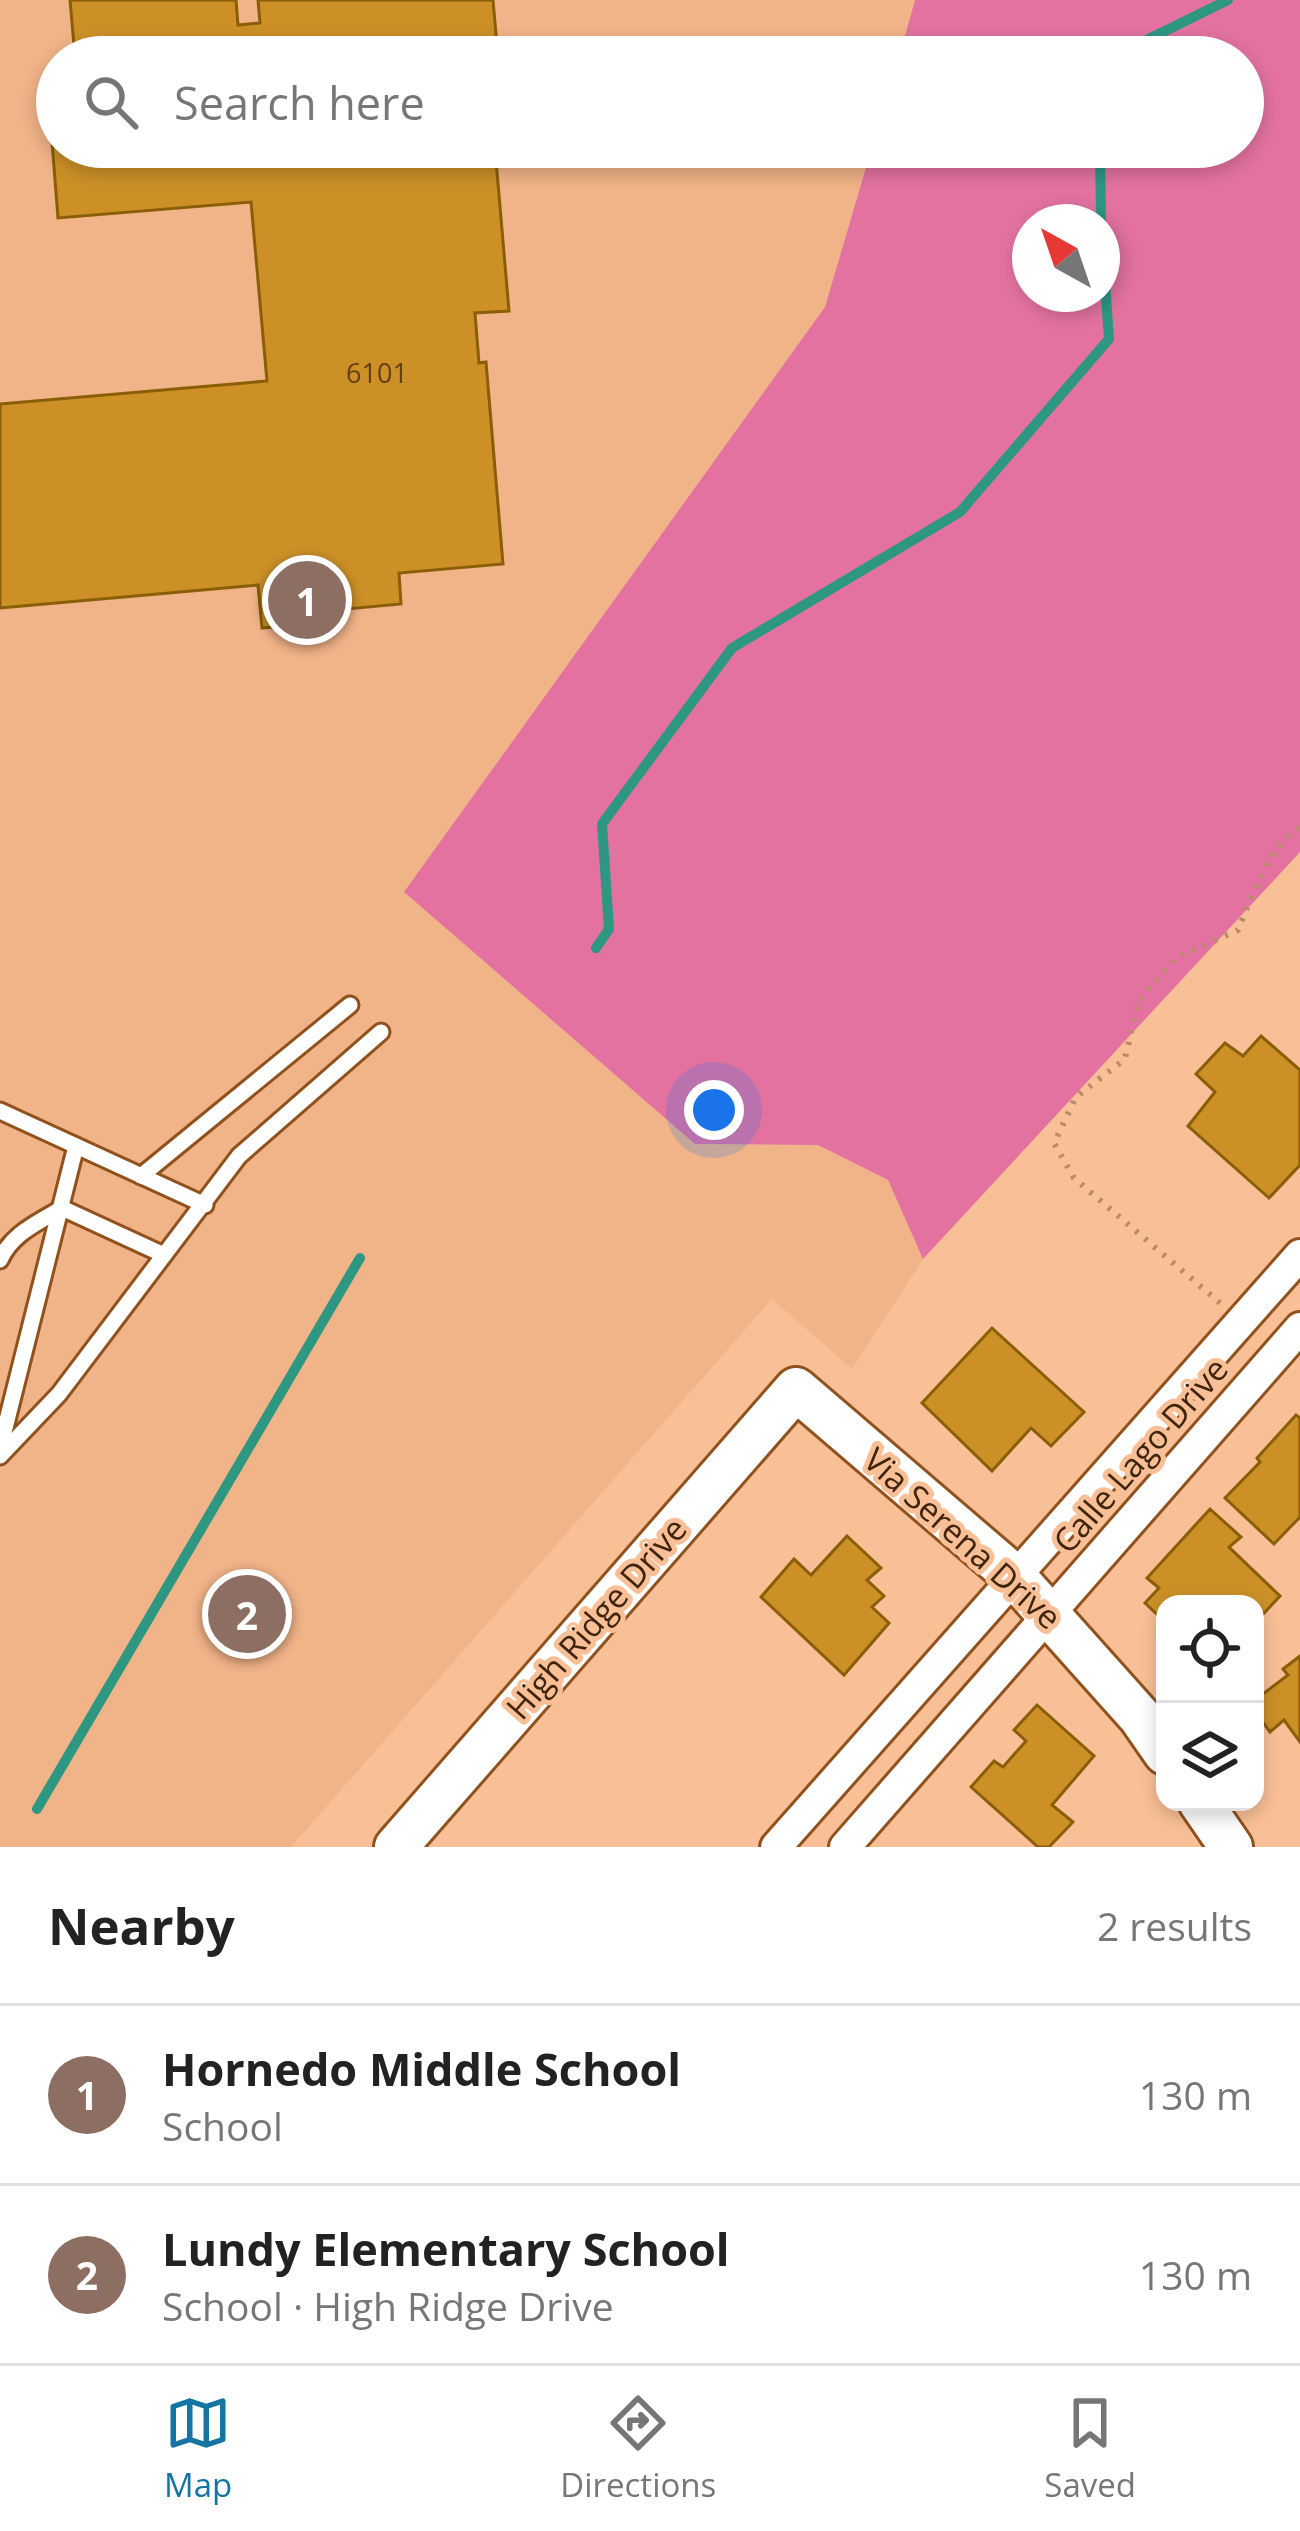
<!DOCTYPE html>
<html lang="en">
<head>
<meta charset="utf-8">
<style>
  body { margin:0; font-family:"Open Sans",sans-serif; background:#f6f6f6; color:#222 }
  .controls { position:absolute; right:36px; bottom:36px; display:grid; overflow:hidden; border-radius:24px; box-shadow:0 6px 18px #0003 }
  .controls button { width:108px; height:108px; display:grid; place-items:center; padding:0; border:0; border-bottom:3px solid #e0e0e0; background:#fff; color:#222; font:60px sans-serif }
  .compass { position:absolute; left:1012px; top:204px; width:108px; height:108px; border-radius:50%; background:#fff; box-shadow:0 6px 18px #0003; rotate:320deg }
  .you { position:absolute; left:714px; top:1110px; width:42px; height:42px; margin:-30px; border:9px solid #fff; border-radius:50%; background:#1a73e8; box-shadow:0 0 0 18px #1a73e833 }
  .badge { display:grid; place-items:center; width:78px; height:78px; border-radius:50%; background:#1575a2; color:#fff; font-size:39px; font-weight:700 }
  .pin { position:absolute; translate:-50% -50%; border:6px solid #fff; box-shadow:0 3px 12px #0006 }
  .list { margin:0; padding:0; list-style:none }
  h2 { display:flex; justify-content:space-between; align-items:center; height:156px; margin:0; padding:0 48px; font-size:51px }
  h2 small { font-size:39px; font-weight:400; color:#767676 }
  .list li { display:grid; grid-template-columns:78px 1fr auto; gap:36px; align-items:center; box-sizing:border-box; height:180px; padding:0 48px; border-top:3px solid #e0e0e0 }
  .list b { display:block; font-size:45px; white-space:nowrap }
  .list p { margin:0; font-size:39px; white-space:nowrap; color:#767676 }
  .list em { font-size:39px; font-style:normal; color:#767676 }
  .icon { flex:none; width:66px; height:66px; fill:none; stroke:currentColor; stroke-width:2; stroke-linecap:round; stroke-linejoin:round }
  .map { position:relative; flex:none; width:1300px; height:1847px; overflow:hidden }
  .search { position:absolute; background:#fff; box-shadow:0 6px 18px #0003; left:36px; right:36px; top:36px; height:132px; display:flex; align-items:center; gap:30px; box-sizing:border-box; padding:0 42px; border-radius:66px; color:#767676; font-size:45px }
  .sheet { height:516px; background:#fff }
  nav { display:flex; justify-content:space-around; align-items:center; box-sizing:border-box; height:168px; border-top:3px solid #e0e0e0; background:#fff; font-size:33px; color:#767676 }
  nav a { display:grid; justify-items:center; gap:6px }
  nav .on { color:#1575a2 }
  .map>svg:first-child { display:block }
  .built { fill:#f1b388 }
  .green { fill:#e372a0; fill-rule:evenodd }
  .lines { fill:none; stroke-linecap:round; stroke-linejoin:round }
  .stream { stroke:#2d9782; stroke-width:10 }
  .building { fill:#cc9027; stroke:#8a5e06; stroke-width:3 }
  .lane-casing { stroke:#90511c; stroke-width:21 }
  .street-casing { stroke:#90511c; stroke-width:36 }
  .secondary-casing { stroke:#90511c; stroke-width:48 }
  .path { stroke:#ba8b69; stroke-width:6; stroke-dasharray:3 9; stroke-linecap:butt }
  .lane { stroke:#fff; stroke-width:15 }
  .street { stroke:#fff; stroke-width:30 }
  .secondary { stroke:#fff; stroke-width:42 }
  .labels { text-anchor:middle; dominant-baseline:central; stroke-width:10; stroke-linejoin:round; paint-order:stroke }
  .number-label { font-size:27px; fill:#623f14 }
  .street-label { font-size:33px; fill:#3f240e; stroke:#f9c097 }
</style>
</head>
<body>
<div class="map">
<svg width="1300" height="1847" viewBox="0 0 1300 1847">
  <rect width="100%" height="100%" fill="#f9c097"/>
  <!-- built -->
  <path class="built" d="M0,0H915L899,57H57V147H872L825,307L404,892L695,1144L818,1145L888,1180L923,1259L852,1369L772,1299L291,1847H0Z"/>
  <!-- green -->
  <path class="green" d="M915,0H1300V852L923,1259L888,1180L818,1145L695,1144L404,892L825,307L872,147H1243V57H899ZM1030,222H1102V294H1030Z"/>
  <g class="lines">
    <!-- stream -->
    <g class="stream">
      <path d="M1112,57L1228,0"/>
      <path d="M1100,147L1101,222"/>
      <path d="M596,948L609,929L602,824L732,648L960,512L1109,339L1102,239"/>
      <path d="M37,1809L360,1258"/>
    </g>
  </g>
  <!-- building -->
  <g class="building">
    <path d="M70,0H236L238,25L260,23L258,0H493L498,57H75Z"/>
    <path d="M50,116H57V147H477L478,161L496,160L509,311L475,313L479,363L486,362L503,564L399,573L401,604L292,614L293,625L262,628L258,585L0,608V404L267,381L251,202L58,218Z"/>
    <path d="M1261,1036L1300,1070V1165L1269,1198L1188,1126L1215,1092L1196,1074L1225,1043L1243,1056Z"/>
    <path d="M992,1328L1084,1412L1051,1446L1031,1428L992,1471L922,1403Z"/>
    <path d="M1296,1415L1300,1418V1517L1274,1544L1225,1498L1260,1462L1257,1458Z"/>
    <path d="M1210,1509L1241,1537L1229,1547L1280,1596L1255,1623V1604H1165V1622L1145,1603L1159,1588L1147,1578Z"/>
    <path d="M847,1536L881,1568L867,1580L884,1596L872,1607L889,1623L844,1675L761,1597L794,1559L811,1575Z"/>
    <path d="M1300,1656V1742L1284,1720L1270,1732L1255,1711V1700L1288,1675L1283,1669Z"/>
    <path d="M1037,1705L1094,1756L1052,1805L1073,1822L1049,1847H1038L971,1787L994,1761L1003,1767L1026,1741L1014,1730Z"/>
  </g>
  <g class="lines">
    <!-- lane casing -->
    <g class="lane-casing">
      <g id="lane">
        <path d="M0,1111L205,1205"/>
        <path d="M141,1176L350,1005"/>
        <path d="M62,1208L164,1255"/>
        <path d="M0,1260C12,1233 38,1223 62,1208"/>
        <path d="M0,1448L76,1146"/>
        <path d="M0,1456L59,1394L239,1156L381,1032"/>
      </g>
    </g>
    <!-- street casing -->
    <g class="street-casing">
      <g id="street">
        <path d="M776,1847L1300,1255"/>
        <path d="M845,1847L1300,1328"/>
      </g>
    </g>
    <!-- secondary casing -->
    <g class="secondary-casing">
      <g id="secondary">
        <path d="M1200,1802L1231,1847"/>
        <path d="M396,1847L796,1389L1014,1576L1140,1717L1165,1753"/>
      </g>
    </g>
    <!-- path -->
    <path class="path" d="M1220,1303L1074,1178L1054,1143L1076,1097L1125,1059L1138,1002L1176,958L1238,930C1250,901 1271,841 1300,827"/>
    <!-- lane -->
    <use href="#lane" class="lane"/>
    <!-- street -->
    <use href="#street" class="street"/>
    <!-- secondary -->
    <use href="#secondary" class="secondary"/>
  </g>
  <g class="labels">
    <!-- number labels -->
    <g class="number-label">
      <text x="377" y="372">6101</text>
    </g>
    <!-- street labels -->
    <g class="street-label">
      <text transform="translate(1140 1455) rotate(-49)">Calle Lago Drive</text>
      <text transform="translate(963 1538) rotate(42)">Via Serena Drive</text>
      <text transform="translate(596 1618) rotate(-49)">High Ridge Drive</text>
    </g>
  </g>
</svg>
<div class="controls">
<button><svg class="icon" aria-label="locate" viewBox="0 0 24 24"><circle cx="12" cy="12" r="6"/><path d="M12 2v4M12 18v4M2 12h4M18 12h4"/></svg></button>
<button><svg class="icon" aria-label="layers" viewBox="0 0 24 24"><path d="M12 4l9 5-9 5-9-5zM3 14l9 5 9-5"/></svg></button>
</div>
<svg class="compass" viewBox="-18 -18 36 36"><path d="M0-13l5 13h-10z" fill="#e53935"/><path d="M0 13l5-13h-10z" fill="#767676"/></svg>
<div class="you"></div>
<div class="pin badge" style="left:307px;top:600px;background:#8d6e63">1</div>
<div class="pin badge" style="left:247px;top:1614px;background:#8d6e63">2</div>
<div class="search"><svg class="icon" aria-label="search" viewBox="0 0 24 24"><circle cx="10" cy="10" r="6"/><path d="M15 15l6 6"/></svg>Search here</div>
</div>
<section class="sheet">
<h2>Nearby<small>2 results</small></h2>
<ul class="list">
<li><span class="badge" style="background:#8d6e63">1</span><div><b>Hornedo Middle School</b><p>School</p></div><em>130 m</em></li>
<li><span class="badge" style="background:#8d6e63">2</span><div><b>Lundy Elementary School</b><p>School · High Ridge Drive</p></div><em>130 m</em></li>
</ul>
</section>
<nav>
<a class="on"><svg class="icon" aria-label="map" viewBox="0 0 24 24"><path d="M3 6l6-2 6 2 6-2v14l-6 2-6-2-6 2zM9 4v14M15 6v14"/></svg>Map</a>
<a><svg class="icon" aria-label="directions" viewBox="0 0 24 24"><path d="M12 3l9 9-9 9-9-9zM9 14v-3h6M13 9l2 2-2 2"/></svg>Directions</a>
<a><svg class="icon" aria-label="saved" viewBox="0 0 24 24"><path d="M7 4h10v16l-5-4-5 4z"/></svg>Saved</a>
</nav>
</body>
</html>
